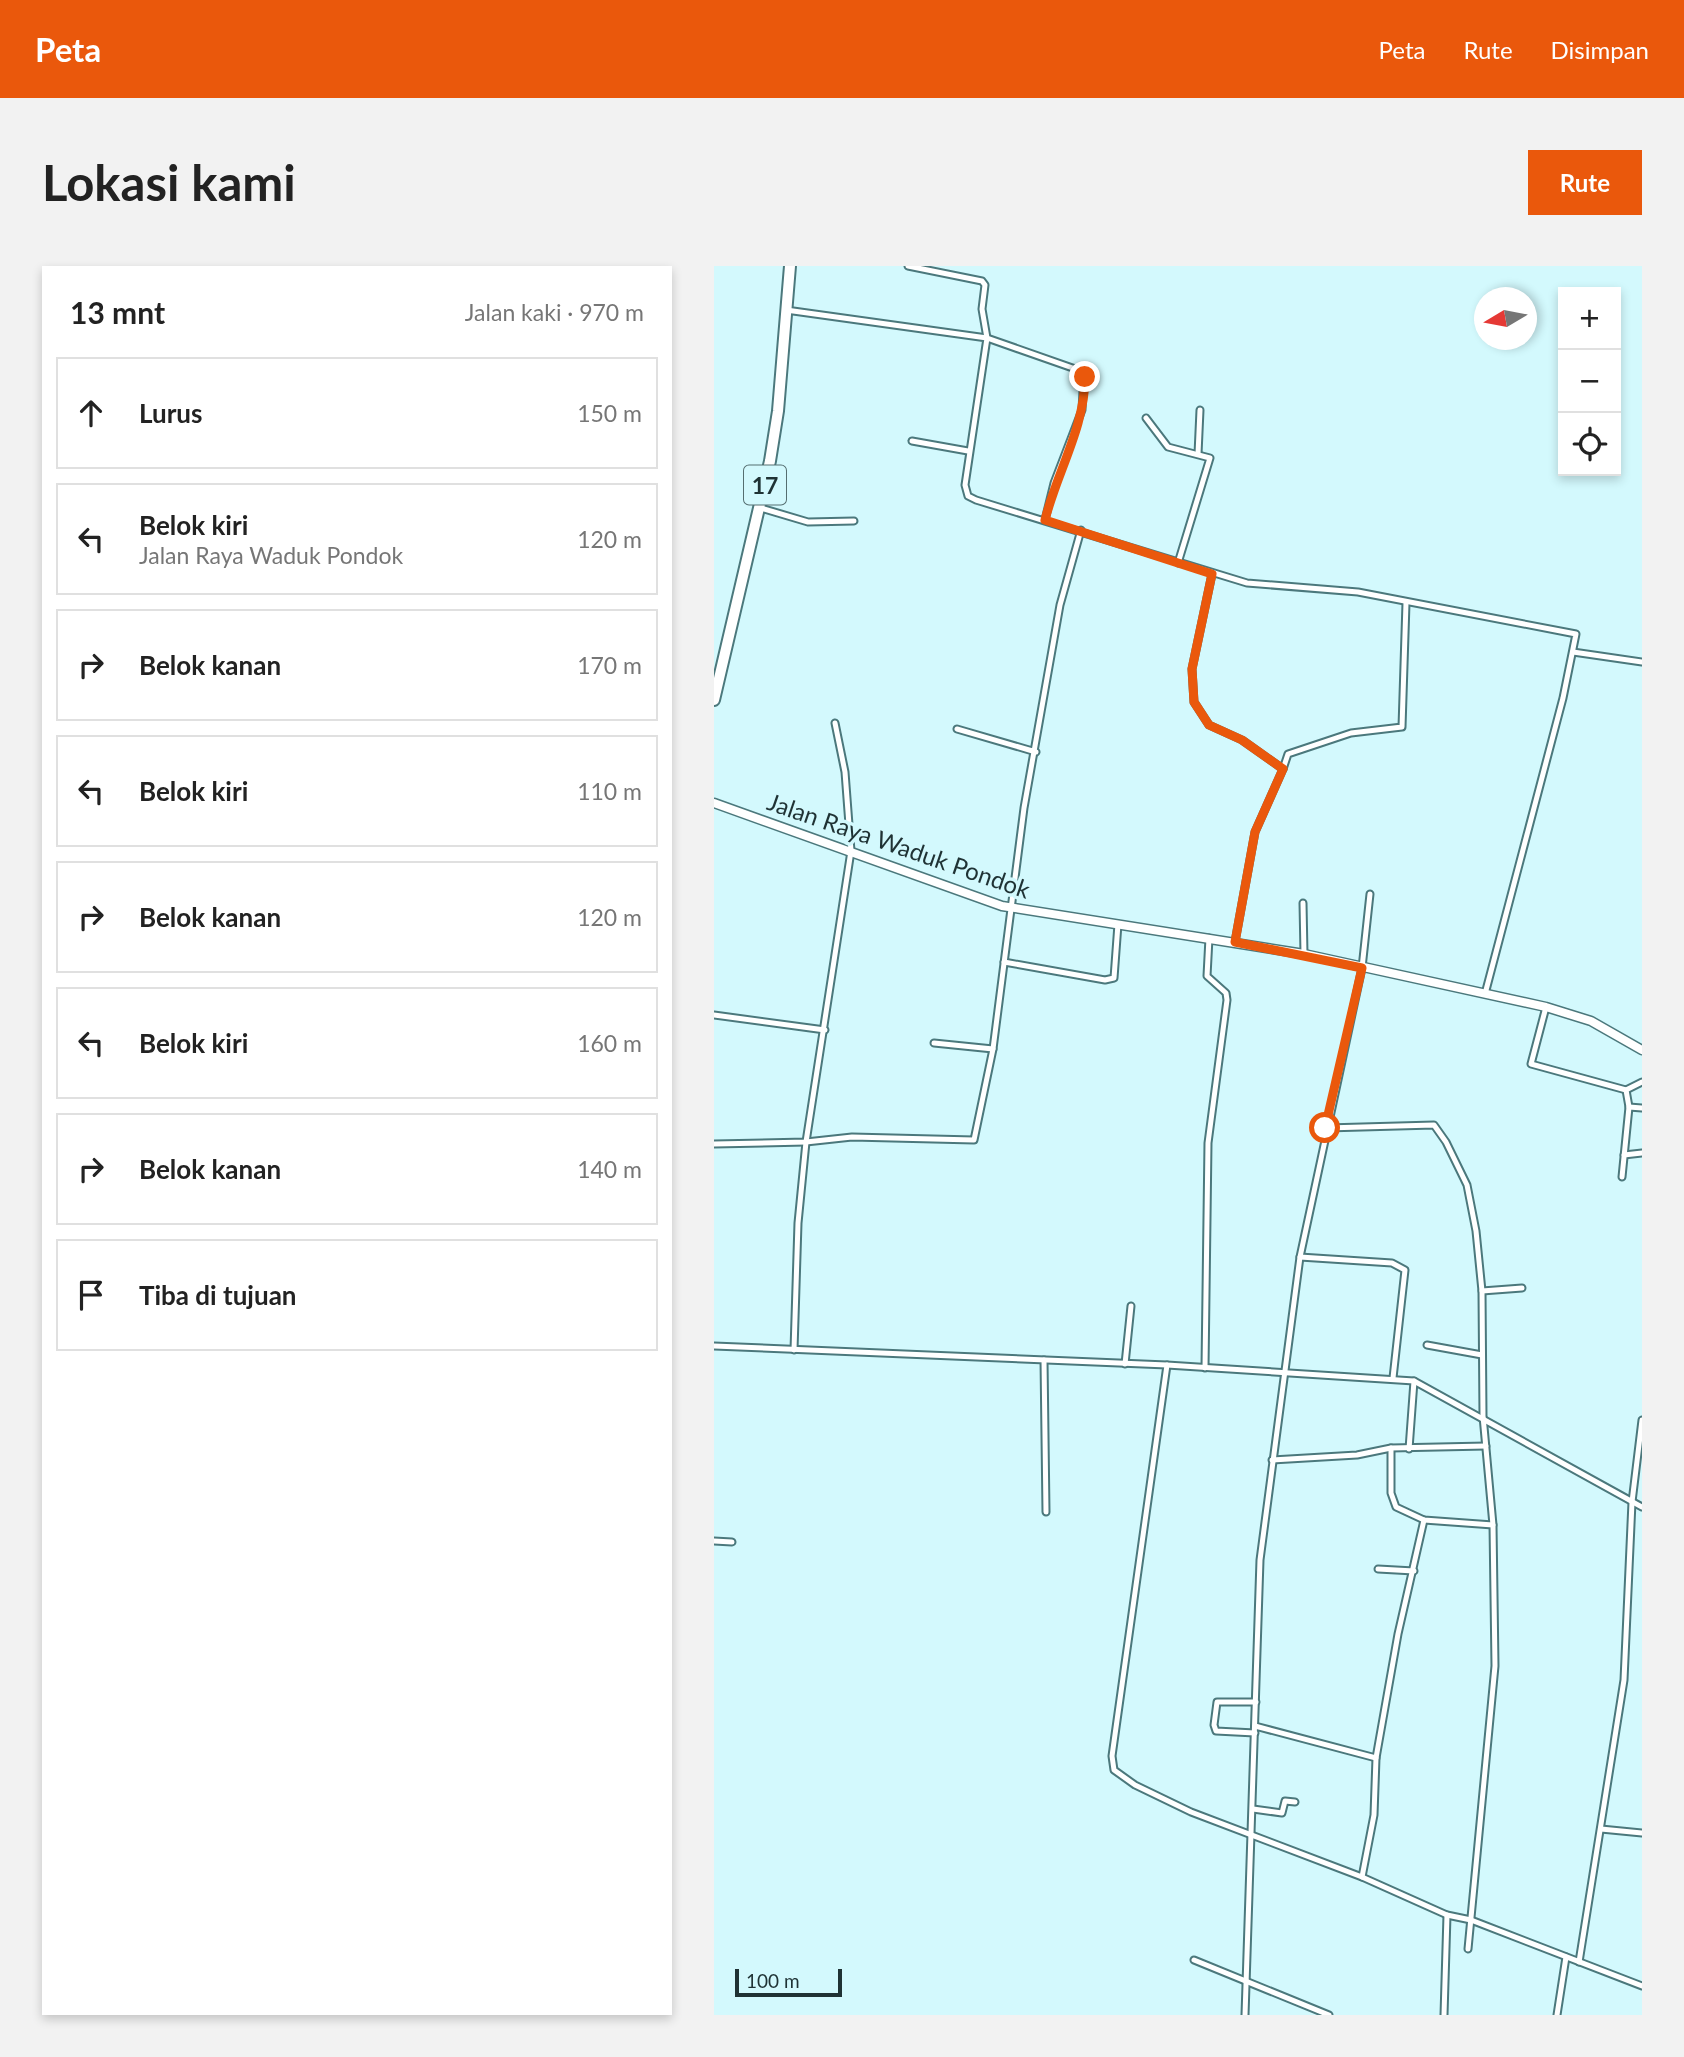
<!DOCTYPE html>
<html lang="id">
<head>
<meta charset="utf-8">
<style>
  body { margin:0; font-family:Lato,sans-serif; background:#f2f2f2; color:#222 }
  .controls { position:absolute; right:21px; top:21px; display:grid; overflow:hidden; border-radius:0px; box-shadow:0 4px 10px #0003 }
  .controls button { width:63px; height:63px; display:grid; place-items:center; padding:0; border:0; border-bottom:2px solid #e0e0e0; background:#fff; color:#222; font:35px sans-serif }
  .compass { position:absolute; left:760px; top:21px; width:63px; height:63px; border-radius:50%; background:#fff; box-shadow:0 4px 10px #0003; rotate:260deg }
  .scale { position:absolute; left:21px; bottom:18px; width:107px; box-sizing:border-box; padding-left:7px; border:4px solid #1f3234; border-top:0; font-size:19px; line-height:24px; white-space:nowrap; color:#1f3234; -webkit-text-stroke:5px #d3f9fd; paint-order:stroke }
  .stop { position:absolute; width:21px; height:21px; margin:-16px; border:5px solid #ea580c; border-radius:50%; background:#fff }
  .stop.end { background:#ea580c; border-color:#fff; box-shadow:0 2px 7px #0008 }
  .list { margin:0; padding:0; list-style:none }
  h2 { display:flex; justify-content:space-between; align-items:center; height:91px; margin:0; padding:0 28px; font-size:30px }
  h2 small { font-size:23px; font-weight:400; color:#767676 }
  .list li { display:grid; grid-template-columns:46px 1fr auto; gap:21px; align-items:center; box-sizing:border-box; height:112px; margin:0 14px 14px; padding:0 14px; border:2px solid #e0e0e0; border-radius:0px }
  .list b { display:block; font-size:26px; white-space:nowrap }
  .list p { margin:0; font-size:23px; white-space:nowrap; color:#767676 }
  .list em { font-size:23px; font-style:normal; color:#767676 }
  .icon { flex:none; width:38px; height:38px; fill:none; stroke:currentColor; stroke-width:2; stroke-linecap:round; stroke-linejoin:round }
  .map { position:relative; flex:none; width:928px; height:1749px; overflow:hidden; border-radius:0px }
  header { display:flex; align-items:center; gap:42px; box-sizing:border-box; height:98px; padding:0 35px; background:#ea580c; color:#fff }
  header strong { font-size:33px }
  nav { display:flex; gap:38px; margin-inline-start:auto; font-size:24px }
  .intro { display:flex; align-items:center; justify-content:space-between; box-sizing:border-box; height:168px; padding:0 42px }
  h1 { margin:0; font-size:49px }
  .button { padding:18px 32px; border-radius:0px; background:#ea580c; color:#fff; font-size:24px; font-weight:700 }
  main { display:flex; gap:42px; padding:0 42px }
  aside { flex:1; background:#fff; border-radius:0px; box-shadow:0 4px 10px #0003 }
  .map>svg:first-child { display:block }
  .lines { fill:none; stroke-linecap:round; stroke-linejoin:round }
  .street-casing { stroke:#4b787c; stroke-width:9 }
  .secondary-casing { stroke:#4b787c; stroke-width:11 }
  .highway-casing { stroke:#4b787c; stroke-width:14 }
  .street { stroke:#fff; stroke-width:5 }
  .secondary { stroke:#fff; stroke-width:8 }
  .highway { stroke:#fff; stroke-width:10 }
  .route { stroke:#ea580c; stroke-width:9 }
  .labels { text-anchor:middle; dominant-baseline:central; stroke-width:7; stroke-linejoin:round; paint-order:stroke }
  .shield { fill:#d3f9fd; stroke:#556e70; stroke-width:2 }
  .shield-label { font-size:23px; font-weight:bold; fill:#1f3234 }
  .street-label { font-size:24px; fill:#1f3234; stroke:#d3f9fd }
</style>
</head>
<body>
<header>
<strong>Peta</strong>
<nav><a>Peta</a><a>Rute</a><a>Disimpan</a></nav>
</header>
<div class="intro"><h1>Lokasi kami</h1><a class="button">Rute</a></div>
<main>
<aside>
<h2>13 mnt<small>Jalan kaki · 970 m</small></h2>
<ul class="list">
<li><svg class="icon" aria-label="ahead" viewBox="0 0 24 24"><path d="M12 20V5M6 11l6-6 6 6"/></svg><div><b>Lurus</b></div><em>150 m</em></li>
<li><svg class="icon" aria-label="left" viewBox="0 0 24 24"><path d="M17 20v-9H6M10 6l-5 5 5 5"/></svg><div><b>Belok kiri</b><p>Jalan Raya Waduk Pondok</p></div><em>120 m</em></li>
<li><svg class="icon" aria-label="right" viewBox="0 0 24 24"><path d="M7 20v-9h11M14 6l5 5-5 5"/></svg><div><b>Belok kanan</b></div><em>170 m</em></li>
<li><svg class="icon" aria-label="left" viewBox="0 0 24 24"><path d="M17 20v-9H6M10 6l-5 5 5 5"/></svg><div><b>Belok kiri</b></div><em>110 m</em></li>
<li><svg class="icon" aria-label="right" viewBox="0 0 24 24"><path d="M7 20v-9h11M14 6l5 5-5 5"/></svg><div><b>Belok kanan</b></div><em>120 m</em></li>
<li><svg class="icon" aria-label="left" viewBox="0 0 24 24"><path d="M17 20v-9H6M10 6l-5 5 5 5"/></svg><div><b>Belok kiri</b></div><em>160 m</em></li>
<li><svg class="icon" aria-label="right" viewBox="0 0 24 24"><path d="M7 20v-9h11M14 6l5 5-5 5"/></svg><div><b>Belok kanan</b></div><em>140 m</em></li>
<li><svg class="icon" aria-label="arrive" viewBox="0 0 24 24"><path d="M6 21V4h12l-3 4 3 4H6"/></svg><div><b>Tiba di tujuan</b></div></li>
</ul>
</aside>
<div class="map">
<svg width="928" height="1749" viewBox="0 0 928 1749">
  <rect width="100%" height="100%" fill="#d3f9fd"/>
  <g class="lines">
    <!-- street casing -->
    <g class="street-casing">
      <g id="street">
        <path d="M194,0L268,15L271,19L268,43L273,72L370,106L368,144L340,217L331,254"/>
        <path d="M72,44L273,72L251,219L254,230L262,234L533,317L644,326L862,368L849,432L771,728"/>
        <path d="M432,152L454,181L496,192L464,297"/>
        <path d="M198,175L254,185"/>
        <path d="M484,188L486,144"/>
        <path d="M47,242L94,256L140,255"/>
        <path d="M498,308L478,403L480,436L495,459L528,474L569,503L574,488L637,467L688,461L692,337"/>
        <path d="M859,386L928,396"/>
        <path d="M243,463L322,486"/>
        <path d="M589,637L590,688"/>
        <path d="M521,676L541,566L569,503"/>
        <path d="M290,696L391,714L400,712L404,658"/>
        <path d="M832,741L817,798L912,824"/>
        <path d="M0,749L111,764"/>
        <path d="M220,777L279,783"/>
        <path d="M915,841L928,842"/>
        <path d="M612,862L720,859L732,876L753,919L762,965L768,1025L769,1150L779,1259L781,1400L754,1683"/>
        <path d="M0,878L92,876L138,871L260,874L279,783L310,542L346,339L367,264"/>
        <path d="M910,889L928,887"/>
        <path d="M908,911L915,841L912,824L928,816"/>
        <path d="M586,991L678,997L691,1004L679,1112"/>
        <path d="M768,1025L808,1022"/>
        <path d="M713,1079L768,1089"/>
        <path d="M0,1080L453,1099L700,1115L928,1241"/>
        <path d="M80,1084L84,957L92,876L137,585L131,506L121,457"/>
        <path d="M330,1094L332,1246"/>
        <path d="M411,1098L417,1040"/>
        <path d="M453,1099L398,1490L400,1504L421,1519L477,1546L648,1611L733,1649L757,1654L928,1720"/>
        <path d="M491,1102L494,877L513,734L512,727L493,710L495,672"/>
        <path d="M677,1182V1227L682,1241L710,1254L779,1259"/>
        <path d="M695,1183L700,1115"/>
        <path d="M558,1194L643,1189L677,1182L772,1180"/>
        <path d="M0,1275L18,1276"/>
        <path d="M664,1303L700,1305"/>
        <path d="M541,1460L662,1492"/>
        <path d="M541,1467L502,1465L500,1459L503,1436H542"/>
        <path d="M539,1543L568,1547L571,1535L581,1536"/>
        <path d="M887,1563L928,1567"/>
        <path d="M648,1611L660,1549L662,1492L684,1368L710,1254"/>
        <path d="M480,1694L615,1749"/>
        <path d="M865,1696L910,1414L918,1236L928,1154"/>
        <path d="M531,1749L546,1294L586,991L648,702L656,628"/>
        <path d="M730,1749L733,1649"/>
        <path d="M843,1749L852,1691"/>
      </g>
    </g>
    <!-- secondary casing -->
    <g class="secondary-casing">
      <path id="secondary" d="M0,537L288,640L590,688L832,741L877,755L928,784"/>
    </g>
    <!-- highway casing -->
    <g class="highway-casing">
      <path id="highway" d="M0,434L56,195L64,145L76,0"/>
    </g>
    <!-- street -->
    <use href="#street" class="street"/>
    <!-- secondary -->
    <use href="#secondary" class="secondary"/>
    <!-- highway -->
    <use href="#highway" class="highway"/>
  </g>
  <g class="lines">
    <!-- route -->
    <path class="route" d="M371,111C371,161 343,206 331,254L498,308L478,403L480,436L495,459L528,474L569,503L541,566L521,676L648,702L611,862"/>
  </g>
  <g class="labels">
    <!-- shield labels -->
    <rect class="shield" x="30" y="199.5" width="42" height="39" rx="5"/>
    <g class="shield-label">
      <text x="51" y="219">17</text>
    </g>
    <!-- street labels -->
    <g class="street-label">
      <text transform="translate(185 579) rotate(19)">Jalan Raya Waduk Pondok</text>
    </g>
  </g>
</svg>
<div class="controls">
<button>+</button>
<button>−</button>
<button><svg class="icon" aria-label="locate" viewBox="0 0 24 24"><circle cx="12" cy="12" r="6"/><path d="M12 2v4M12 18v4M2 12h4M18 12h4"/></svg></button>
</div>
<svg class="compass" viewBox="-18 -18 36 36"><path d="M0-13l5 13h-10z" fill="#e53935"/><path d="M0 13l5-13h-10z" fill="#767676"/></svg>
<div class="scale">100 m</div>
<div class="stop" style="left:611px;top:862px"></div>
<div class="stop end" style="left:371px;top:111px"></div>
</div>
</main>
</body>
</html>
